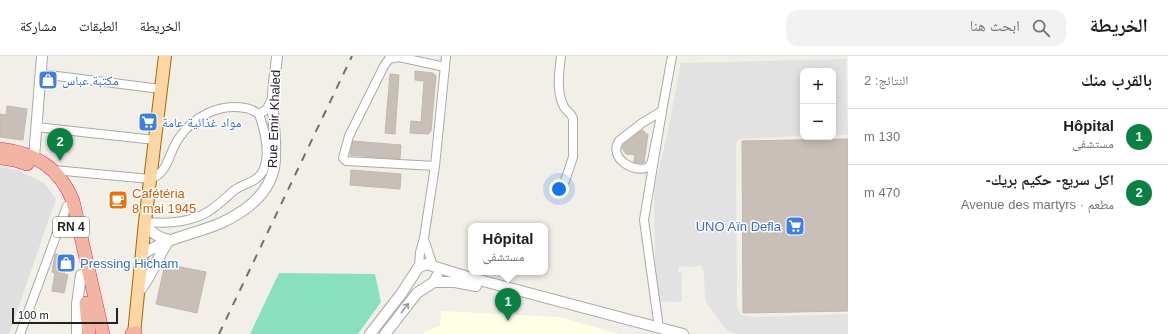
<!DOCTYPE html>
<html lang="ar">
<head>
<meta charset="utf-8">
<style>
  body { margin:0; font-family:Helvetica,"Noto Naskh Arabic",sans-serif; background:#f2f2f2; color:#202124; direction:rtl }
  .controls { position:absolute; right:12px; top:12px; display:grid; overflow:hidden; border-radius:8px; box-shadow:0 2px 10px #0003 }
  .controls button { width:36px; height:36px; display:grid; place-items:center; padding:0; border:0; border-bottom:1px solid #e0e0e0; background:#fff; color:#202124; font:20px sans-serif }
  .scale { position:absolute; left:12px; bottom:10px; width:106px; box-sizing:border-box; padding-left:4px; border:2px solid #222; border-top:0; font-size:11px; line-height:14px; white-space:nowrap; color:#222; -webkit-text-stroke:3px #fff; paint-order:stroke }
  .you { position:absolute; left:559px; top:133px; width:14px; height:14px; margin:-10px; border:3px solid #fff; border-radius:50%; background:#1a73e8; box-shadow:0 0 0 6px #1a73e833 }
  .badge { display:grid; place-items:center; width:26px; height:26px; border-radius:50%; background:#0b8043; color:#fff; font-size:13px; font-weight:700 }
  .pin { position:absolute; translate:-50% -33px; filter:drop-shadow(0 1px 2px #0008) }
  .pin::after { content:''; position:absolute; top:21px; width:14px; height:12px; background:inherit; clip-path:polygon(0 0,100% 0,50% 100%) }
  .popup { position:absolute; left:468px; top:167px; width:80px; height:52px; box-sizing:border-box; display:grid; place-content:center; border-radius:8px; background:#fff; filter:drop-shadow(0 1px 3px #0005); font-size:13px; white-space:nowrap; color:#757577 }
  .popup b { font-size:15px; color:#202124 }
  .popup::after { content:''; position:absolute; left:50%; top:100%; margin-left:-8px; border:8px solid transparent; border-top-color:#fff }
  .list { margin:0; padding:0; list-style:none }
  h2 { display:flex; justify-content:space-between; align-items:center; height:52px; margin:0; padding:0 16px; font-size:17px }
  h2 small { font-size:13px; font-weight:400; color:#757577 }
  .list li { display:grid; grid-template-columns:26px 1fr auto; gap:12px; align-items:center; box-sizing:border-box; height:56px; padding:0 16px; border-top:1px solid #e0e0e0 }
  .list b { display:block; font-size:15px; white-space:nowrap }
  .list p { margin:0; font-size:13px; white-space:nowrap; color:#757577 }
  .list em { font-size:13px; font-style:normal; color:#757577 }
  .icon { flex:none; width:22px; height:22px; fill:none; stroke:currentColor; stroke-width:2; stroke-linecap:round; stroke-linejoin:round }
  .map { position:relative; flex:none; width:848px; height:278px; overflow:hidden; direction:ltr }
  header { display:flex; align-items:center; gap:24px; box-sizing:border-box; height:56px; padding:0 20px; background:#fff; border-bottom:1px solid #e0e0e0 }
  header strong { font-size:19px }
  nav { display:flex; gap:22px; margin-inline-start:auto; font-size:14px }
  .search { width:280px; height:36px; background:#f2f2f2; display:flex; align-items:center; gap:10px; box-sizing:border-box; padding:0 14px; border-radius:12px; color:#757577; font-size:15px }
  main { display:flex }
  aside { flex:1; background:#fff }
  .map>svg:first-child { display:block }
  .residential { fill:#e0dfdf }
  .education { fill:#ffffe5 }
  .pitch { fill:#88e0be }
  .parking { fill:#e2e2e2 }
  .building { fill:#c7bfb8; stroke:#c4b6ab }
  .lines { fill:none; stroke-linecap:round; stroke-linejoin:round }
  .minor-casing { stroke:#a9a9a9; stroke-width:10 }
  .tertiary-casing { stroke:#a9a9a9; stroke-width:12 }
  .primary-casing { stroke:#a06b00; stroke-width:14 }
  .trunk-casing { stroke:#dc2a67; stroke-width:14 }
  .minor { stroke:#fff; stroke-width:8 }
  .tertiary { stroke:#fff; stroke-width:10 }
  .primary { stroke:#fcd6a4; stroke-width:12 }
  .trunk { stroke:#f2b4a3; stroke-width:13 }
  .rail { stroke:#707070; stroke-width:2; stroke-dasharray:8 8; stroke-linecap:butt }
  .oneway { stroke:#9c9c9c }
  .labels { text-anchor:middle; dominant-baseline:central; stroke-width:3; stroke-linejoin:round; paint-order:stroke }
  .shield { fill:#fff; stroke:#646464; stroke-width:1 }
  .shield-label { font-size:12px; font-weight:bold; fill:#222 }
  .shop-label { font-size:13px; fill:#366cbe; stroke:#fff; text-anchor:start }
  .street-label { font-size:13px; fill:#222; stroke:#fff }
  .food-label { font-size:13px; fill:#c56008; stroke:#fff; text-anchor:start }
</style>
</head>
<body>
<header>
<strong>الخريطة</strong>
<div class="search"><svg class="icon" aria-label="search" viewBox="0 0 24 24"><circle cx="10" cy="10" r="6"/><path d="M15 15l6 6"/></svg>ابحث هنا</div>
<nav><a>الخريطة</a><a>الطبقات</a><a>مشاركة</a></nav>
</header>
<main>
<aside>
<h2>بالقرب منك<small>النتائج: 2</small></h2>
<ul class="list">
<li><span class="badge">1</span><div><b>Hôpital</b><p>مستشفى</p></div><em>130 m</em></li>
<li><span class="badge">2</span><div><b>اكل سريع- حكيم بريك-</b><p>مطعم · Avenue des martyrs</p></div><em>470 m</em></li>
</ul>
</aside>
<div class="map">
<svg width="848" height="278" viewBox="0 0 848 278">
  <rect width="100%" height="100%" fill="#f2efe9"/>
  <!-- residential -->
  <path class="residential" d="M0,111L20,115L45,128L56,143L9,278H0Z"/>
  <!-- education -->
  <path class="education" d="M441,255L560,261L619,278H424L423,276L440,270Z"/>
  <!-- pitch -->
  <path class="pitch" d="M279,217L375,218L381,246L358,278H250Z"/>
  <!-- parking -->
  <path class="parking" d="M846,3L848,79H833V15H803V80L740,83L737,85L736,88L737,252L741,259L754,261L848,258V278H738L727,275L708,249L705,242L704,217L702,210L699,209L695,211L680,210L678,212V216L682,217V246L656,245L654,144L655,128L667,80L681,7Z"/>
  <!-- building -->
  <g class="building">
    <path d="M415,15L433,17L436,20L431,75L428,78L410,77L411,65L421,66L424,25L415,24Z"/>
    <path d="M390,18L399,19L395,78L385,77Z"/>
    <path d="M7,50L27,53L23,84L0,81V58L6,59Z"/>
    <path d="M642,74L645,76V78H648L644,107H637L634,106L635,99L626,98L622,92L624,88Z"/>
    <path d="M848,83V255L743,257L742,85Z"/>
    <path d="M353,85L401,89L400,103L350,99Z"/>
    <path d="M351,114L401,118L400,133L350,129Z"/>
    <path d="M55,198L67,200L64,218L68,219L64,237L52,235L55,217L52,216Z"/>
    <path d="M165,208L206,216L197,257L156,248Z"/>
  </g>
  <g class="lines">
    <!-- minor casing -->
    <g class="minor-casing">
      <g id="minor">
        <path d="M561,0C559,17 556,35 564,51C567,56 572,57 573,63V101L565,125"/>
        <path d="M41,18L161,33"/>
        <path d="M662,55L652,105L649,111C634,118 608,102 619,85L642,67Z"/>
        <path d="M36,71L155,84"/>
        <path d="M435,110L346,105L343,102L349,80L384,10L389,3L399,1L445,11"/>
        <path d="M54,114L150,123C169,117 168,97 179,82C193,61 219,47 245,52C250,52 255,56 259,58L267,53L272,42"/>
        <path d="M145,166C167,168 194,166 212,153C221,147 228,139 236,133C246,127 257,126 263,115C271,97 265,75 259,58"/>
        <path d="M424,183L433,210"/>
        <path d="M419,211L420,196L424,182L435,110L446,0"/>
        <path d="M659,272L644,164L662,55L672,0"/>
        <path d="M20,278L67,150"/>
      </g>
    </g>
    <!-- tertiary casing -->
    <g class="tertiary-casing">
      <g id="tertiary">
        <path d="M34,101L42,0"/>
        <path d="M145,168C151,177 158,182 169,184"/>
        <path d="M142,199C167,181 193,179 221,167C245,156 268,140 274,112C278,90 272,65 273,42C273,28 276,14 277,0"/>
        <path d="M434,226H455L476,230"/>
        <path d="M137,238C151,223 157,201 169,184"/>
        <path d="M77,278V248L81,219"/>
        <path d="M370,278L401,238L418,212L426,208L468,221L683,278"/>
        <path d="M385,278L417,237L434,226L437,220"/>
      </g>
    </g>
    <!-- primary casing -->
    <g class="primary-casing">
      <path id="primary" d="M134,278L145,166L165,0"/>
    </g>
    <!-- trunk casing -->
    <g class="trunk-casing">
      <g id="trunk">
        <path d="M0,93C35,97 59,111 73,145L103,278"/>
        <path d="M0,102L15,104L27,108"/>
        <path d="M86,247L89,278"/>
        <path d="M132,278L135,277"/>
      </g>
    </g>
    <!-- minor -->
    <use href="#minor" class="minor"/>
    <!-- tertiary -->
    <use href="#tertiary" class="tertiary"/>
    <!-- primary -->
    <use href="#primary" class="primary"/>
    <!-- trunk -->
    <use href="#trunk" class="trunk"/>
    <!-- rail -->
    <path class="rail" d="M219,278L352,0"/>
  </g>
  <!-- one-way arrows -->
  <defs><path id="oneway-shaft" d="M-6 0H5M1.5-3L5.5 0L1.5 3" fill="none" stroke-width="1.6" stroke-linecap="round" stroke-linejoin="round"/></defs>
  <use class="oneway" href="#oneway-shaft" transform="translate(405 252) rotate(-52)"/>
  <!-- icons -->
  <defs>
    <g id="shop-square" transform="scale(1)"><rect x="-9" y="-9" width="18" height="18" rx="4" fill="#3f7fe0" stroke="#fff"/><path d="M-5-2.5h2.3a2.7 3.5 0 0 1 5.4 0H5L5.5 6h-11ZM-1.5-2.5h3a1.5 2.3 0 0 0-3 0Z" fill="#fff"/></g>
    <g id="supermarket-square" transform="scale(1)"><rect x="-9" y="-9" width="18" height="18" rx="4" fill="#3f7fe0" stroke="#fff"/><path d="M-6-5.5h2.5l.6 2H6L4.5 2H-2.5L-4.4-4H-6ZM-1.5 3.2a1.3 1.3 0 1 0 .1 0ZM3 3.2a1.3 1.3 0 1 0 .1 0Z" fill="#fff"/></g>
    <g id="cafe-square" transform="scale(1)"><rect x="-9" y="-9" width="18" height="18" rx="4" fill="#e8710a" stroke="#fff"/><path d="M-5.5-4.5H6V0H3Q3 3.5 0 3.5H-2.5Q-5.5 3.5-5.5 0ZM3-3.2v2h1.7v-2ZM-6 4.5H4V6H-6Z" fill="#fff"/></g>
  </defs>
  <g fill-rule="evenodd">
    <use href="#shop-square" x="48" y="24"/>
    <use href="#supermarket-square" x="148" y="66"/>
    <use href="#cafe-square" x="118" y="144"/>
    <use href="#supermarket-square" x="795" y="170"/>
    <use href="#shop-square" x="66" y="207"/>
  </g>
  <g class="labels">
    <!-- shield labels -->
    <rect class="shield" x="53" y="161" width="36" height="20" rx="3"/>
    <g class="shield-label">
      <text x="71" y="171">RN 4</text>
    </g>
    <!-- shop labels -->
    <g class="shop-label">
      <text x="62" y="24">مكتبة عباس</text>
      <text x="162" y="66">مواد غذائية عامة</text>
      <text x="781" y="170" text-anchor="end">UNO Aïn Defla</text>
      <text x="80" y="207">Pressing Hicham</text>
    </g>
    <!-- street labels -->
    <g class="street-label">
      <text transform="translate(274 63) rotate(-88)">Rue Emir Khaled</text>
    </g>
    <!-- food labels -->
    <g class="food-label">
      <text x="132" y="137">Cafétéria<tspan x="132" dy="15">8 mai 1945</tspan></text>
    </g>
  </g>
</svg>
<div class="controls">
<button>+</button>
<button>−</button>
</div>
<div class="scale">100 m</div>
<div class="you"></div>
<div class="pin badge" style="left:508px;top:265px">1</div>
<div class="popup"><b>Hôpital</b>مستشفى</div>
<div class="pin badge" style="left:60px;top:105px">2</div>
</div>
</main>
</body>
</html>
